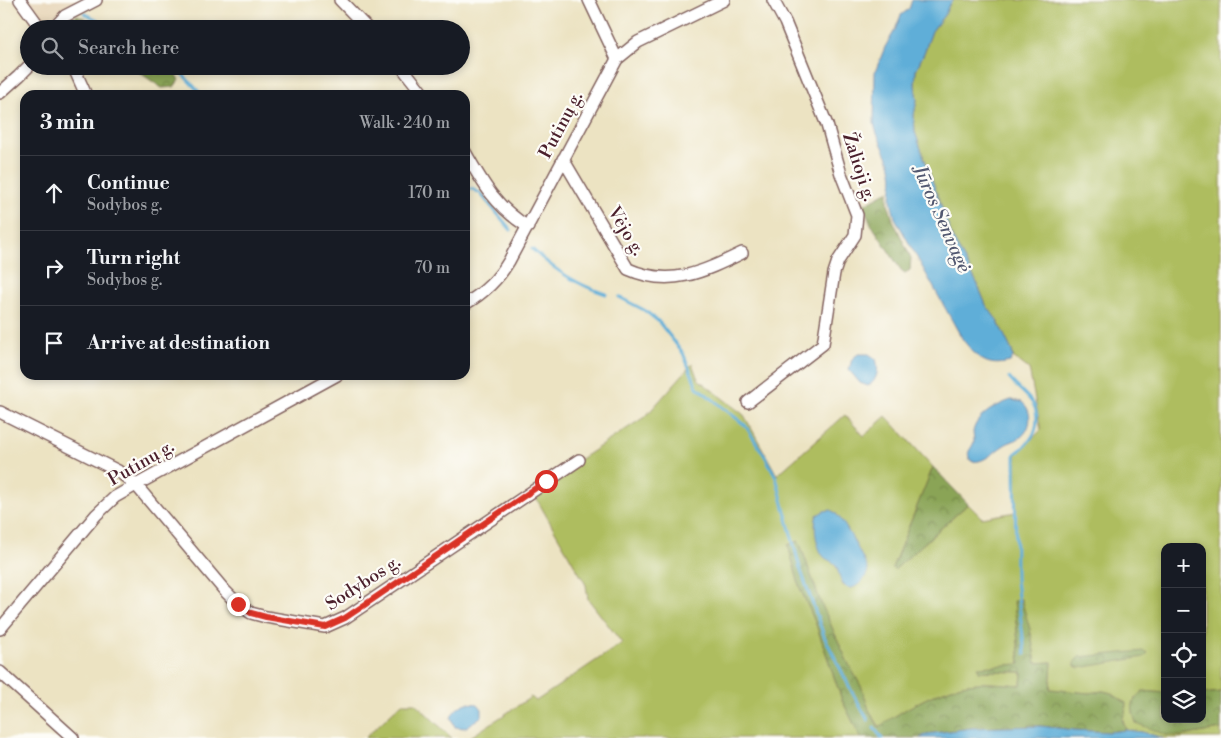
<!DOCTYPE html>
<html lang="en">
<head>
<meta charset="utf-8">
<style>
  body { margin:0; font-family:"Libre Bodoni",serif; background:#20242c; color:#f1f3f6 }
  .controls { position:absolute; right:15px; bottom:15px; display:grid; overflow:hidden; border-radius:10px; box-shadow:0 2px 8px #0003 }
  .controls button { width:45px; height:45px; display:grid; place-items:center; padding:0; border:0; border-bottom:1px solid #363941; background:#171b24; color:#f1f3f6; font:25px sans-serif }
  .stop { position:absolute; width:15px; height:15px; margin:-11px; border:4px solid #d93025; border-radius:50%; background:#fff }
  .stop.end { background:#d93025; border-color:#fff; box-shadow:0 1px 5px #0008 }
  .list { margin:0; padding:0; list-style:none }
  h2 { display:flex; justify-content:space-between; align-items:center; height:65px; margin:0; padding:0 20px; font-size:21px }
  h2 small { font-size:16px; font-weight:400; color:#9ea1a6 }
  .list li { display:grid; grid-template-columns:32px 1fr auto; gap:15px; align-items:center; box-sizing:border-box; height:75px; padding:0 20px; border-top:1px solid #363941 }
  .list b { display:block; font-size:19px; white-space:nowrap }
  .list p { margin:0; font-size:16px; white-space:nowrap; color:#9ea1a6 }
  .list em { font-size:16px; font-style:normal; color:#9ea1a6 }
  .icon { flex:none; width:28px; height:28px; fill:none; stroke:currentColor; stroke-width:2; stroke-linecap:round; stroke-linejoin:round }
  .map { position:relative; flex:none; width:1221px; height:738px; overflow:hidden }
  .search { position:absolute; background:#171b24; box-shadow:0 2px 8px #0003; left:20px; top:20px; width:450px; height:55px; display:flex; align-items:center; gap:12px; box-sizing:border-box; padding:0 18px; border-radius:28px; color:#9ea1a6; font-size:19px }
  .panel { position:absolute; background:#171b24; box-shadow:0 2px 8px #0003; left:20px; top:90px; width:450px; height:290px; border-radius:15px }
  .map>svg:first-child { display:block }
  .built { fill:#e7d5b7 }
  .grass { fill:#aebd5f; stroke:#7c6e45; fill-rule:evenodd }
  .forest { fill:url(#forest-crowns); stroke:#6a6240 }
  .water { fill:#5eaed8; stroke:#546682 }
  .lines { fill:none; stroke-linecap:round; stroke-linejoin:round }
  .stream { stroke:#5eaed8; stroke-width:3 }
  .minor-casing { stroke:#836460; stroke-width:14 }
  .minor { stroke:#fff; stroke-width:11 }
  .route { stroke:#d93025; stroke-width:6 }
  .labels { text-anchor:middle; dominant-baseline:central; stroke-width:4.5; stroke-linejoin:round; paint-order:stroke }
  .street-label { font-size:18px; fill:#4a1f2b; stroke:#fdfcf7 }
  .water-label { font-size:19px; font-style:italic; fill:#525870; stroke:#fdfcf7 }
</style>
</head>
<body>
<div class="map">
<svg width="1221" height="738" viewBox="0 0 1221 738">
  <defs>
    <pattern id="forest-crowns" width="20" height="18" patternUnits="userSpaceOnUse" patternTransform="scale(1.25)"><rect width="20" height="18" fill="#8aa456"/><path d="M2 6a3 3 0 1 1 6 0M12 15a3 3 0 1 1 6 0" fill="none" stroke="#738547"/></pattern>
  </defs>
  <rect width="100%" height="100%" fill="#fdfcf7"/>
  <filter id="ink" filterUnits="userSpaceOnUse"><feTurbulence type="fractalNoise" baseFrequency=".02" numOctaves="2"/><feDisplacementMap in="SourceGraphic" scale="10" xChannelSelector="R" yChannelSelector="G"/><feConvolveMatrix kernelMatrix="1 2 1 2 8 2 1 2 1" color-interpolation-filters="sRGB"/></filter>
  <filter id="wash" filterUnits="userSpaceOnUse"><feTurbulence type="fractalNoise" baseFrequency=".0096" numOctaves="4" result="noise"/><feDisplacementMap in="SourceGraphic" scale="20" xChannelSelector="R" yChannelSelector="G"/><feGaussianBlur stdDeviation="1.12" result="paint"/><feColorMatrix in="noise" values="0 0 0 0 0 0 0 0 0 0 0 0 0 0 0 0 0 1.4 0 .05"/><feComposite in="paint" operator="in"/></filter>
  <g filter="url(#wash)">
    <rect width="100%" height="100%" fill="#ece3c2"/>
    <!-- built -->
    <path class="built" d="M29,0H83L45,20Z"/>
    <!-- grass -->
    <g class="grass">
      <path d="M954,0H1221V692L1202,694V547H1165V693L1143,691L1134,699L1181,736L1221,729V738H1163L1142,732L1126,730L1117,699L1111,693L1103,691L1088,693L1050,689L1052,662L1036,663L1030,629L1014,600L1020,664L978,668L980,671L1022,672L1021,685C1002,684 981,681 962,685C932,693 904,709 880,727L869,710L862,688L848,663L820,601L799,541L788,545L800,588L816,624L842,700L861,738H469L531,697L536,701L622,643L588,599L586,585L532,491L646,416L692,364L698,379L744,415L777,475L845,415L864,436L886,416L933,467L892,568L894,570L968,504L982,518L1016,512V455L1041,430L1029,369L1013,357L1012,351L997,320L986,305L977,283L953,239L915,132L914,115L917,100L915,85L916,70L924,53L932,31L945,14L949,5ZM835,512L842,522L868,569L843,586C841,578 838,570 835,564C826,547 810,535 817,515Z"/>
      <path d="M402,703H415L452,738H365Z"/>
    </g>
    <!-- forest -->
    <g class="forest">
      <path d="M77,15L97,24L142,26L144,29H65Z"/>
      <path d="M130,66H171L179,80L174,87L162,88Z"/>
      <path d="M888,191V203L893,220L911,258L910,270L905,273L901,270L871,224L863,205Z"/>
      <path d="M933,467L968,504L894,570L892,568Z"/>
      <path d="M799,541L820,601L848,663L862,688L869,710L879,727C904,709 932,693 962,685C981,681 1002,684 1021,685L1022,672L979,671L978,667L1020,664L1014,600L1021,599L1030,629L1036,663L1052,662L1050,689L1088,693L1103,691L1111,693L1126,703L1125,714L1122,719L1126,730L1109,732L1074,730L1041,726L972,728L927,734L920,738H861L842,700L816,624L800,588L788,545Z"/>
      <path d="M1144,651L1148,653L1144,657L1079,668L1075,666V661L1079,657Z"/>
      <path d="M1143,691L1165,693V719H1202V694L1221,692V729L1181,736L1166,735L1136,723C1131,707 1130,702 1143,691Z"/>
    </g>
    <!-- water -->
    <g class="water">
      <path d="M912,0H954L949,5L945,14L932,31L924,53L916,70L915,85L917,100L914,115L915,132L953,239L977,283L986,305L997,320L1012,351L1013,357L1010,362C985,368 978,358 963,340L895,218C894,212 891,205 891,199C891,189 894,181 892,171C889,154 877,140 874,123L875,72L885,47L895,30L901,15L909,9Z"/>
      <path d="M858,354H869L876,359C879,369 878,380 868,386L860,383L849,370L852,359Z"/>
      <path d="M1011,400L1022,402C1033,411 1032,428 1021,437C1016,441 1008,442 1003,446C994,452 983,464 971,461C964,450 973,450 974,440C974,437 973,435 973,432C976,415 997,405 1011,400Z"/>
      <path d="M831,510C843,516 861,555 868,569C868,577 853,594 845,586C839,582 839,571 836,565C833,561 826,560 823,556C816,546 813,526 817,515L824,511Z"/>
      <path d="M467,703L478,704L482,709V716L465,728L455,727L451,718C454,710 459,706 467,703Z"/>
      <path d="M1041,726L1074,730L1109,732L1126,730L1142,732L1163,738H920L927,734L972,728Z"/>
    </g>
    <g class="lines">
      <!-- stream -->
      <g class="stream">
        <path d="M84,13L116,29"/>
        <path d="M175,66L202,95"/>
        <path d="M465,189H472L480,193L511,230"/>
        <path d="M532,249C554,270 577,285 606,294"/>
        <path d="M619,297L644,310L658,321L683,353L697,387L745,425L766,458L776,477L800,568L824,636L852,692L868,720"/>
        <path d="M1009,378C1016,387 1024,392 1031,401C1034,404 1035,408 1036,411C1040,431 1030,443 1015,454L1016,580L1025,654"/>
        <path d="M874,728L882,738"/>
      </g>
    </g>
  </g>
  <g filter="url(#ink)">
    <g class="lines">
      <!-- minor casing -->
      <g class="minor-casing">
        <g id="minor">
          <path d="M20,0L41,29"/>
          <path d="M340,0L368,29"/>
          <path d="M589,0L617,59"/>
          <path d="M53,29L65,16L96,0"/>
          <path d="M73,66L86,95"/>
          <path d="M401,66L424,95"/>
          <path d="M0,93L19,76L29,66"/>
          <path d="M465,152C483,184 496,207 528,227"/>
          <path d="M563,159L628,269C670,288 703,272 742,253"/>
          <path d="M465,304C484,293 498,280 509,261L617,59L638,42L724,0"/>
          <path d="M748,402L823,344L834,273L838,261L855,235L857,215L841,174L827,125L785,22L773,0"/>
          <path d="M0,412L118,471L136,485L225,591L238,604L251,613L266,617L325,627L345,618L579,460"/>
          <path d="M0,629L96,515L115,497L136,485L337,375"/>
          <path d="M0,672L73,738"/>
        </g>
      </g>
      <!-- minor -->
      <use href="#minor" class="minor"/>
    </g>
  </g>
  <g class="lines" filter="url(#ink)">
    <!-- route -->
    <path class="route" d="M238,604L251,613L266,617L325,627L345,618L360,608L546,481"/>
  </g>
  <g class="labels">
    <!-- street labels -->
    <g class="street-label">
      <text transform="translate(561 125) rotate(-62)">Putinų g.</text>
      <text transform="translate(859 167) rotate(72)">Žalioji g.</text>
      <text transform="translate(626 231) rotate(59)">Vėjo g.</text>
      <text transform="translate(141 463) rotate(-30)">Putinų g.</text>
      <text transform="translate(363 583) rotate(-33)">Sodybos g.</text>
    </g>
    <!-- water labels -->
    <g class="water-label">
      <text transform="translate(942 219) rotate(66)">Jūros Senvagė</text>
    </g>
  </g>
</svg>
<div class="controls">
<button>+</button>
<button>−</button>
<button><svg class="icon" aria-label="locate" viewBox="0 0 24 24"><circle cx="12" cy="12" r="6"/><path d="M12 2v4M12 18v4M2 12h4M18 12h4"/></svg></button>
<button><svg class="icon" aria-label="layers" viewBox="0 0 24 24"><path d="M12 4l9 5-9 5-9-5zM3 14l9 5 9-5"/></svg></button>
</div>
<div class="stop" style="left:546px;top:481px"></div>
<div class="stop end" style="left:238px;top:604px"></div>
<div class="search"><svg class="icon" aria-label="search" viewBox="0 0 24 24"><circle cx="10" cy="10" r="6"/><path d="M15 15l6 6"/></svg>Search here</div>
<section class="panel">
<h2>3 min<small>Walk · 240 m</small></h2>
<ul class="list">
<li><svg class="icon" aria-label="ahead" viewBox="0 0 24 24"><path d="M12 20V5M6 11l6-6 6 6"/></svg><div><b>Continue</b><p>Sodybos g.</p></div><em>170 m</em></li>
<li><svg class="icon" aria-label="right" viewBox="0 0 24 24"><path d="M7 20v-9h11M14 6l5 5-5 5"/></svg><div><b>Turn right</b><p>Sodybos g.</p></div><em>70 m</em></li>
<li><svg class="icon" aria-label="arrive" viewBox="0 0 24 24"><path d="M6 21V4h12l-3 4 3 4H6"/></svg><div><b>Arrive at destination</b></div></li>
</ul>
</section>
</div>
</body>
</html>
